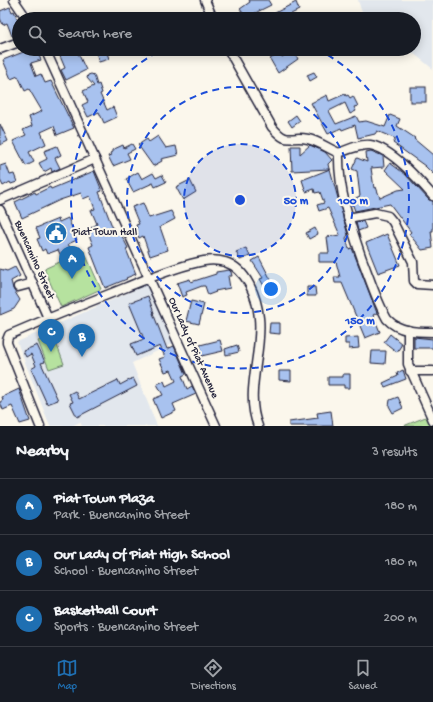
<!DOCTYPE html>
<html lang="en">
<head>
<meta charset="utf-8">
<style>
  body { margin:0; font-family:"Gochi Hand",sans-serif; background:#20242c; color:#f1f3f6 }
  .you { position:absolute; left:271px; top:289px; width:14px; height:14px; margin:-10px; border:3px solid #fff; border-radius:50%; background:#1a73e8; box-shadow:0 0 0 6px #1a73e833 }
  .badge { display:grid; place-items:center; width:26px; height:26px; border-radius:50%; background:#1f6fb2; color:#fff; font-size:13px; font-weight:700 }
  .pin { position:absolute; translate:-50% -33px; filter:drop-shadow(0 1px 2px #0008) }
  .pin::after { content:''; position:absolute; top:21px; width:14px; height:12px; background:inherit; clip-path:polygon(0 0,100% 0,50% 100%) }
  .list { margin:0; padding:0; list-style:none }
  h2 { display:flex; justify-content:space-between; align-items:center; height:52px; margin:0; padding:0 16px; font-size:17px }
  h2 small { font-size:13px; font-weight:400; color:#9ea1a6 }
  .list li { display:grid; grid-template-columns:26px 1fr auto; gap:12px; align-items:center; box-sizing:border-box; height:56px; padding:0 16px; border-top:1px solid #363941 }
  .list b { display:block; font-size:15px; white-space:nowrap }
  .list p { margin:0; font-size:13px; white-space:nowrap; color:#9ea1a6 }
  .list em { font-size:13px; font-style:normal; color:#9ea1a6 }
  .icon { flex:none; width:22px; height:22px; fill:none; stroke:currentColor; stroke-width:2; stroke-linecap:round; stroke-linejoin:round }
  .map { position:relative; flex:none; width:433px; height:426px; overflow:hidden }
  .search { position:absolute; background:#171b24; box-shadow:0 2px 10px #0003; left:12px; right:12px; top:12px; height:44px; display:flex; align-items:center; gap:10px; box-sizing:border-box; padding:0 14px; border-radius:22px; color:#9ea1a6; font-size:15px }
  .sheet { height:220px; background:#171b24 }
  nav { display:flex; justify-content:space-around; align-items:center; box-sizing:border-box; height:56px; border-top:1px solid #363941; background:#171b24; font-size:11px; color:#9ea1a6 }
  nav a { display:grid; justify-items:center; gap:2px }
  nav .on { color:#1f6fb2 }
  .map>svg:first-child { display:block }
  .built { fill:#e2e7ed }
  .green { fill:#b6e29f; stroke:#6c826d }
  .building { fill:#a8c2ef; stroke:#22223b }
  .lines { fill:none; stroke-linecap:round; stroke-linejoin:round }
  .minor-casing { stroke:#22223b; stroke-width:11 }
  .minor { stroke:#fbf7ec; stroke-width:8 }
  .ring { fill:none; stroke:#1d4ed8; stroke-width:2; stroke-dasharray:7 5 }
  .labels { text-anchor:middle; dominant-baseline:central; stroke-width:4; stroke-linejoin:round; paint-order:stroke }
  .poi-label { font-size:11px; fill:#22223b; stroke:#fbf7ec; text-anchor:start }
  .street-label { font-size:11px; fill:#22223b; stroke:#fbf7ec }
  .centre { fill:#1d4ed8; stroke:#fbf7ec; stroke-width:2 }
  .ring-label { font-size:12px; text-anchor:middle; font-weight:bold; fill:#1d4ed8; stroke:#fbf7ec; stroke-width:4; stroke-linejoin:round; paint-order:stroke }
</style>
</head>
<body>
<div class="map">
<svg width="433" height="426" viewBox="0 0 433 426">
  <rect width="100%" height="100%" fill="#fbf7ec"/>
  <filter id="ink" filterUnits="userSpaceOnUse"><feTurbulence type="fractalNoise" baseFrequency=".025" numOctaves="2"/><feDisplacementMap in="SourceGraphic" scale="8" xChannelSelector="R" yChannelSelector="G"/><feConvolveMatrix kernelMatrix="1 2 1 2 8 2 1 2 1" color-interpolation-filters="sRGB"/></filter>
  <g filter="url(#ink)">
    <!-- built -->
    <g class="built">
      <path d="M358,0H433V69L408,49H414V19H372L361,10Z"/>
      <path d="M148,284L174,343L132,363L157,426H82L80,422L72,426H50L17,342Z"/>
    </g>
    <!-- green -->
    <g class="green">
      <path d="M84,251L101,289L61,307L44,269Z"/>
      <path d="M53,335L64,364L49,369L38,341Z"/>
      <path d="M428,416L433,426H404L406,425Z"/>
    </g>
    <!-- building -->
    <g class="building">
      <path d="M249,0H268L271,5L255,13L258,17L255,19H247L240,9L250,2Z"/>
      <path d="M296,2L299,10L285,17L287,19H278L275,13Z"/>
      <path d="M10,7L12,12L14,11L19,23V34L12,36L7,23L3,25L0,18V11Z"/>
      <path d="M31,49H36L41,60L31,63L36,76L41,74L45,83L51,81L74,128L57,135L54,126L41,132L46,144L29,152L34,162L26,166L13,141L26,135L23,130L32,126L29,117L42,111L29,89L25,91L18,76L11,79L3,60Z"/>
      <path d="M57,49H88L78,53L86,70L66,80L61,70L65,68Z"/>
      <path d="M106,49L109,59L99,62L96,52Z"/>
      <path d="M293,50L298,59L278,73L270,59L280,53L282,57Z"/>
      <path d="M314,72L317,77L310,81L307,75Z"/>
      <path d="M91,74L94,75L97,85L99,84L102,93L100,94L107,110L113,107L117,117L104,123L99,112L88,117L82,105L88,102L83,91L94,86L87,78L88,75Z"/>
      <rect x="410" y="87" width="16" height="15"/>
      <path d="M345,94L346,96L348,95L350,98L353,96L358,106L354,107L356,111L350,114L345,103L329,111L336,124L356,116L359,122L366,121L385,127L390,115L400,119L397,126L415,138L414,139L433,155V174L425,166L393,143L396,139L377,131L375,134L358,138L355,125L342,130L341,128L328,134L311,103L327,95L329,101Z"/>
      <path d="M296,115L300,121L292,127L288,121Z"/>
      <path d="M0,124L8,141L0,145Z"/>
      <path d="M158,136L166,148L176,146L178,155L161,159L162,161L153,166L138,145L147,139L149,142Z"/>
      <path d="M132,144L135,149L127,153L130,159L113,166L108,156L111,155L110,153L112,152V150L123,145L124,148Z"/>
      <path d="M310,145L325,152L332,160L328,164L329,169L292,171L291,146H300V154Z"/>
      <path d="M57,146L61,155L55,158L60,168L52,172L51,168L44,172L39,163L47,159L44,151Z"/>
      <path d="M371,151L383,156L384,167L371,168L374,188L376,187L380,198L398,190L405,189L385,170L390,163L405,174L429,200L433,201V231H431L433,248L422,250L409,234L411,232L390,204L355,211L351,200L360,196L357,171L352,169L357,158L367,162L366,152Z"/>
      <path d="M6,164L10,175L14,174L17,182L11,184L10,182L3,186L0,180V166Z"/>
      <path d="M330,169L348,235L346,238L349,249L352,248L377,313L373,315L380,332L365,338L342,283H335L334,277H340L336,262H319V253H329L327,237L340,235L328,208L319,211L317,205L324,203L320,192L315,193L314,189L306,192L302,180Z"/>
      <path d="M94,171L102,191L99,192L112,226L115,234L120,232L128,248L126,249L136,274L126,278L127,279L105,288L89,247L93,245L87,230L97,224L91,210L95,209L90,196L83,199L81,193L60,200L22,218L15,202L35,192L36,194L50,187L51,189Z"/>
      <path d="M138,172L142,179L153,173L156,178L162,175L166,182L155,187L153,183L133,192L126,179Z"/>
      <path d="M190,180L196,192L183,200L176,187Z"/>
      <path d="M143,203L149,218L171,211L175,219L160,227L168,250L150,256L143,236L139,238L135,229L137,228L136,225L139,224L132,207Z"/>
      <path d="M68,218L77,240L68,244L72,251L61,256L58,250L47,254L45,249L42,251L37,239L40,238L36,228L58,219L59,222Z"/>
      <path d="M363,221L366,228L358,231L356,222Z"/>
      <path d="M315,228L318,234L309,239L306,233Z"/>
      <path d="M387,234L400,265L378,273L366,243Z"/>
      <path d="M246,248L250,256L240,260L236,252Z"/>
      <path d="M259,257L272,282L264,286L260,279L263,278L252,261Z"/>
      <path d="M15,267L20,276L11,281L13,289L20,300L14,309L0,315V269L7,271Z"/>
      <path d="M229,270L231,272L232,276H228L230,288L215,291L216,292L208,295L205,286H202L186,292L187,295L182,297L177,283L190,279L191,282L216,274V272Z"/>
      <path d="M307,287H315L316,296H307Z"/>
      <path d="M148,296L154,313H153L167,349L174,346L186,374L182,376L187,389L192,386L196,394L173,404L176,411L161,418L153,399L163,395L157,384L164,381L166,386L176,381L171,370L165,372L159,359L165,357L160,346L136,356L131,344L144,339L129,303Z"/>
      <path d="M191,301L204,304L199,324L186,321Z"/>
      <path d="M270,323H280V334L269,333Z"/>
      <path d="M390,334L402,344L397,352L384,342Z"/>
      <path d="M358,337L359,348L349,349V344H345V338Z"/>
      <path d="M414,337L433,339V348H414Z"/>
      <path d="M220,340L223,351L197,357L195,352L201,349L200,345Z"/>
      <path d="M37,345L45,362L41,363L58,400L47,404L31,369L36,366L31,354L26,357L23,351Z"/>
      <path d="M237,345L239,352L226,355L225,349Z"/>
      <path d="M372,351H386L385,364L371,363Z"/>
      <path d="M403,370L406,379L385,387L383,383L398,376L397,373Z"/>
      <path d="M279,371H291V381L279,380Z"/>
      <path d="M343,374H350V388H344V385H328V377H343Z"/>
      <path d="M133,378L137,386L77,417L70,403L73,402L69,394L75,391L79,399L118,380L120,385Z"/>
      <path d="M19,389L30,421L20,424L12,406L3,410L0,402L3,400L2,397Z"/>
      <path d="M398,397L403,408L393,413L389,406L390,400Z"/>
      <path d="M331,411L333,426H289V422L318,418L317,413Z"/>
    </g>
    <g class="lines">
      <!-- minor casing -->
      <g class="minor-casing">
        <g id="minor">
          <path d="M14,0L27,19"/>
          <path d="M205,0L213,19"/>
          <path d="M0,49L19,42"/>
          <path d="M45,49L216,426"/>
          <path d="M228,49L272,127C288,146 289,135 308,139C318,141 329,149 339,153C338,190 350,224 362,259C370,279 376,300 387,319C399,332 416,332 433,332"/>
          <path d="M339,153C349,149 360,144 370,145C391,148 419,180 433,196"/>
          <path d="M0,200L95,159"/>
          <path d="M0,210L48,318"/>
          <path d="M348,218L375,213L388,216L393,222L413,262L414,281L417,284L433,285"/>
          <path d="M18,287L33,283"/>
          <path d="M408,330V364L433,420"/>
          <path d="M410,371H433"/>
          <path d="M40,426L7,343V340L9,335C48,318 87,303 127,287C149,278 180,265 204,261C210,260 218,260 225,262C247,269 257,297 259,318C263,353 244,392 258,426"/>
        </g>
      </g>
      <!-- minor -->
      <use href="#minor" class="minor"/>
    </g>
  </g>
  <!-- distance rings -->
  <circle cx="240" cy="200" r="56" fill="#1d4ed8" fill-opacity=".12"/>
  <g class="ring">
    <circle cx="240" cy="200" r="56"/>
    <circle cx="240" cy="200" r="113"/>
    <path d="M317 49A169 169 0 1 1 163 49"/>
  </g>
  <!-- icons -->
  <defs>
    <g id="civic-disc" transform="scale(1.15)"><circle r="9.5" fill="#1f6fb2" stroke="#fbf7ec"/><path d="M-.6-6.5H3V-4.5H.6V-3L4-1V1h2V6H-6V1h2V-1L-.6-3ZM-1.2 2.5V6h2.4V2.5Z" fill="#fff"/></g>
  </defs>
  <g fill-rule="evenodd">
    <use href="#civic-disc" x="56" y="233"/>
  </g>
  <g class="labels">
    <!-- poi labels -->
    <g class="poi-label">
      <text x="72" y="233">Piat Town Hall</text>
    </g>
    <!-- street labels -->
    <g class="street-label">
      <text transform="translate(34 260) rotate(66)">Buencamino Street</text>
      <text transform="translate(193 348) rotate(66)">Our Lady of Piat Avenue</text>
    </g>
  </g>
  <circle cx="240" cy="200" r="6" class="centre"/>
  <g class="ring-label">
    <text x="296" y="204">50 m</text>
    <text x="353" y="204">100 m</text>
    <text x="360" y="324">150 m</text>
  </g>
</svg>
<div class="you"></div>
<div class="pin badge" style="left:72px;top:279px">A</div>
<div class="pin badge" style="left:82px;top:357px">B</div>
<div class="pin badge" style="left:51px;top:352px">C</div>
<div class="search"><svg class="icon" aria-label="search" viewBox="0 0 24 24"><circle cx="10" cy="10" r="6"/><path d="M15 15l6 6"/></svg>Search here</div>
</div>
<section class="sheet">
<h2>Nearby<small>3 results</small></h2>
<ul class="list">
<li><span class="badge">A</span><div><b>Piat Town Plaza</b><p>Park · Buencamino Street</p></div><em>180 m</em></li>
<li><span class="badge">B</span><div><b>Our Lady Of Piat High School</b><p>School · Buencamino Street</p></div><em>180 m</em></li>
<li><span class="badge">C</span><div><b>Basketball Court</b><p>Sports · Buencamino Street</p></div><em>200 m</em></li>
</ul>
</section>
<nav>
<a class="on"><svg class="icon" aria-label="map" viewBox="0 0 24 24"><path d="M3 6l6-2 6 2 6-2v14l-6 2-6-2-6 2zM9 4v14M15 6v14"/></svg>Map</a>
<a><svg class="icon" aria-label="directions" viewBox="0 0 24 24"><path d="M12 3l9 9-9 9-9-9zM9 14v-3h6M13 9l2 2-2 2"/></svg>Directions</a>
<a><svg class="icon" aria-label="saved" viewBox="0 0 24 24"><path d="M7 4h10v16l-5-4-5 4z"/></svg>Saved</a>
</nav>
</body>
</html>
